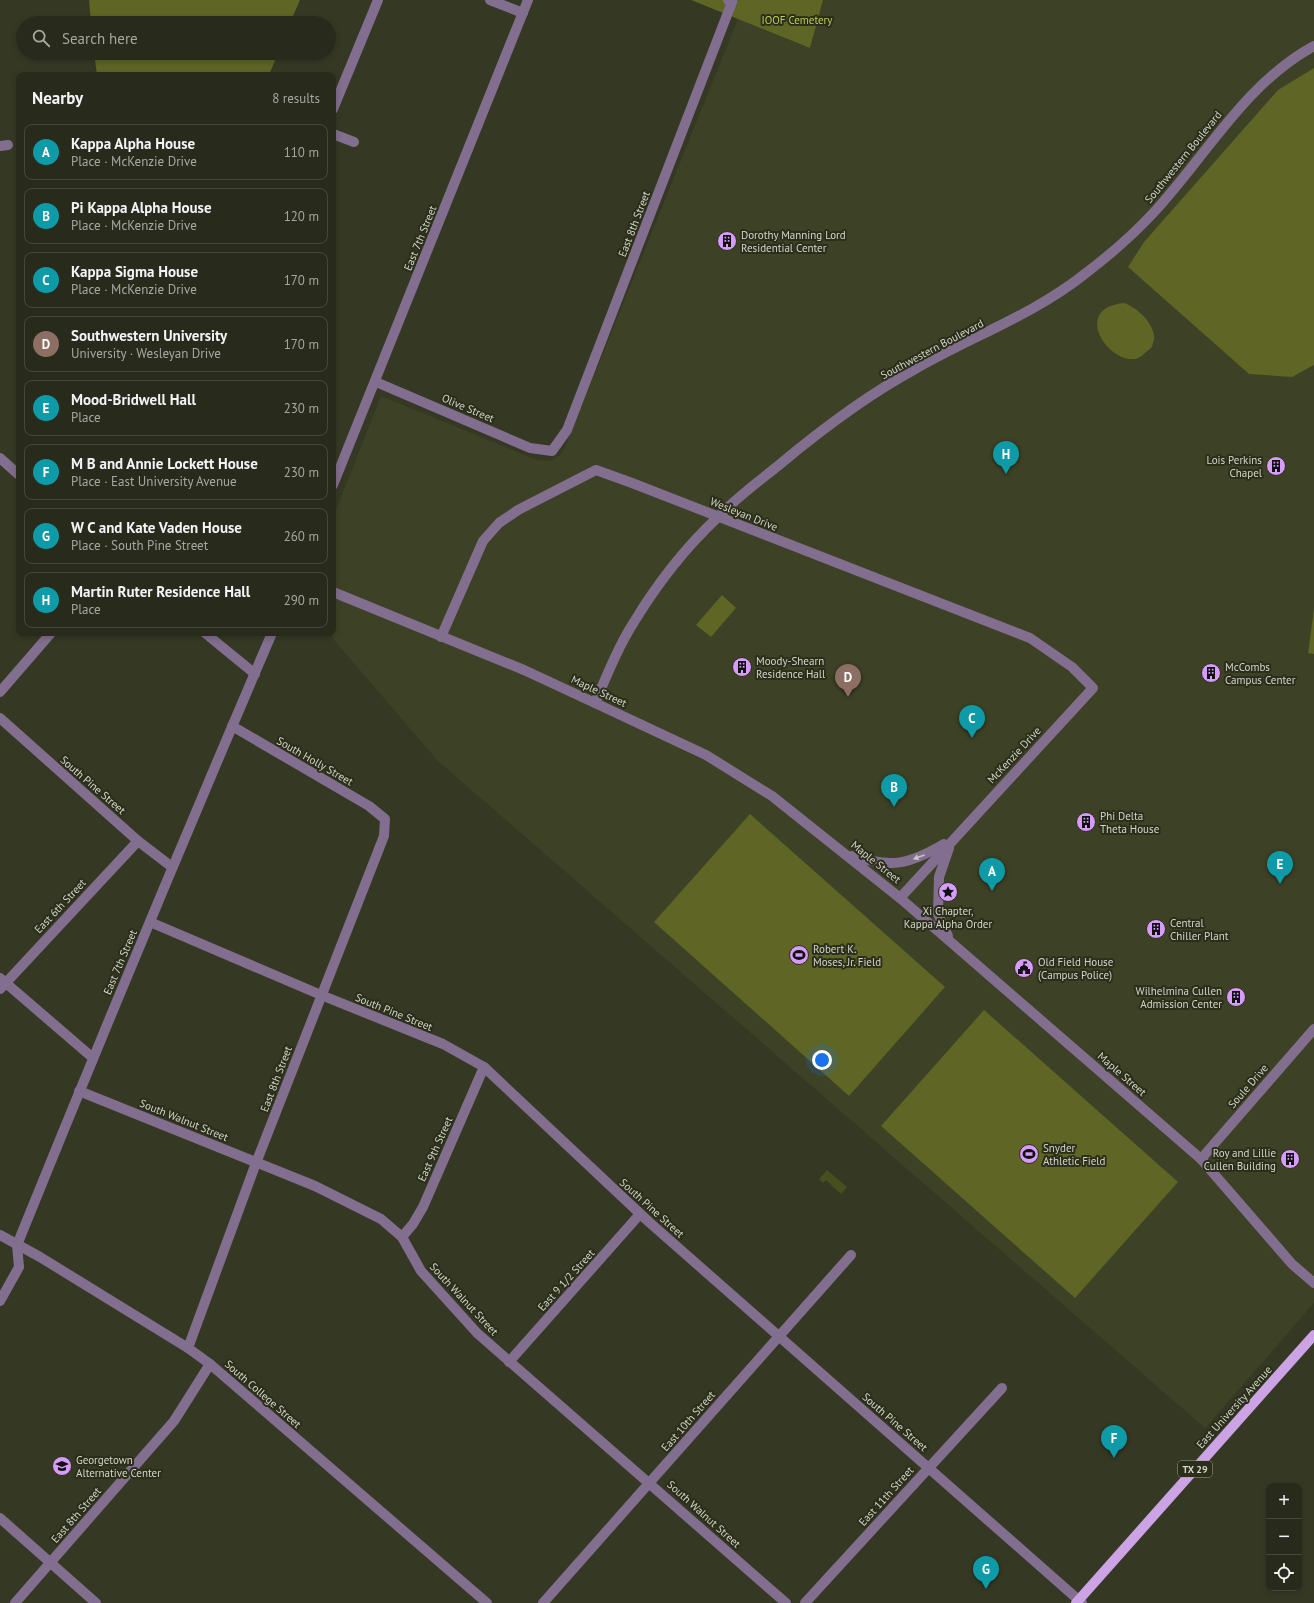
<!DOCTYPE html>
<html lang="en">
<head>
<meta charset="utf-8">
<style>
  body { margin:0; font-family:"PT Sans",sans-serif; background:#343728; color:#f1f3f6 }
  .controls { position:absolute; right:12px; bottom:12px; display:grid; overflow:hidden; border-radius:8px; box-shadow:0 2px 6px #0003 }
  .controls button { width:36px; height:36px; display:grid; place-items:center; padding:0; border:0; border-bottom:1px solid #44473a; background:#282b1b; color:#f1f3f6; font:20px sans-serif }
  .you { position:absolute; left:822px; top:1060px; width:14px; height:14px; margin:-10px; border:3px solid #fff; border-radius:50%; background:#1a73e8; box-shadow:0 0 0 6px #1a73e833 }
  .badge { display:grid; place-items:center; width:26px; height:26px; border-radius:50%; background:#d79bf9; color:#fff; font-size:13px; font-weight:700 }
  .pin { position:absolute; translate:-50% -33px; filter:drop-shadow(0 1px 2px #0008) }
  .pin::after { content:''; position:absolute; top:21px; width:14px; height:12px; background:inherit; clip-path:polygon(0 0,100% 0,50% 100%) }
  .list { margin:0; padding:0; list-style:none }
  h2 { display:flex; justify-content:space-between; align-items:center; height:52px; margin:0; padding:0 16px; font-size:17px }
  h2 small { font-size:13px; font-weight:400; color:#a5a7a3 }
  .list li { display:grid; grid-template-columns:26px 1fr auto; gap:12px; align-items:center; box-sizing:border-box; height:56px; margin:0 8px 8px; padding:0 8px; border:1px solid #44473a; border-radius:8px }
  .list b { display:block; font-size:15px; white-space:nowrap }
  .list p { margin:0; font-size:13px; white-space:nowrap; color:#a5a7a3 }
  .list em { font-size:13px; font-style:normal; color:#a5a7a3 }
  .icon { flex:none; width:22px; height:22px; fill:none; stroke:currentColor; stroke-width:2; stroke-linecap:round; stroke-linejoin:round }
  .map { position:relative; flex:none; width:1314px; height:1603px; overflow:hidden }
  .search { position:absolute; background:#282b1b; box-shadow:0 2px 6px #0003; left:16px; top:16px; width:320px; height:44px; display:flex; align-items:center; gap:10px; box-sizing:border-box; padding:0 14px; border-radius:22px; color:#a5a7a3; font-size:15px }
  .panel { position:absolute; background:#282b1b; box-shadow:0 2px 6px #0003; left:16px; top:72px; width:320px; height:564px; border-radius:8px }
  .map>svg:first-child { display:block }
  .built { fill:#3d4125 }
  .green { fill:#5e6525 }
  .water { fill:#484e1d }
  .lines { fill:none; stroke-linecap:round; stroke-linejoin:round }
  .minor { stroke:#826e8e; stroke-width:10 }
  .major { stroke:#cca3e5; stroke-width:10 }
  .oneway { fill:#c7c6c0 }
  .labels { text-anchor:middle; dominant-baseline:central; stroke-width:4; stroke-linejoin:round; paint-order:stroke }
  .shield { fill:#2b2e1a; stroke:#a1a394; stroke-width:1 }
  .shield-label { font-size:10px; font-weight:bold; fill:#d3d5c9 }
  .park-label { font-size:11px; fill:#becd4f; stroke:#2b2e1a }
  .street-label { font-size:11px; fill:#d3d5c9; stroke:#2b2e1a }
  .poi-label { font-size:11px; fill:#d3d5c9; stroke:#2b2e1a; text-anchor:start }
</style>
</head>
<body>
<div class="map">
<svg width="1314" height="1603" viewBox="0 0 1314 1603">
  <rect width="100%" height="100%" fill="#353924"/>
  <!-- built -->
  <path class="built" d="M823,0H1314V1303L1205,1428L438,761L328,633H333V518L381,396L537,460L550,461L560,455L566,445L738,19L810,48Z"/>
  <!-- green -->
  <g class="green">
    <path d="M89,0H300L290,23H91Z"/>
    <path d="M691,0H823L810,48Z"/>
    <path d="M94,53H278L269,75H97Z"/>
    <path d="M1314,68V365L1292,377L1249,374L1128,267L1144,242L1278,90Z"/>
    <path d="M1124,303C1136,307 1152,321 1154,335C1155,338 1153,343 1152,347C1147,351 1140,359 1134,359C1107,362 1072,308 1124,303Z"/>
    <path d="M722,595L736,608L711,637L696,625Z"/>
    <path d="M1314,609V654L1308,653Z"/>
    <path d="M750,814L945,987L849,1096L654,922Z"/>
    <path d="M984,1010L1178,1182L1075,1298L881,1126Z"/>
  </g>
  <!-- water -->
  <path class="water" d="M827,1170L847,1187L841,1194L826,1180L823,1183L819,1179Z"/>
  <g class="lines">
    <!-- minor -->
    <g class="minor">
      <path d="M490,0L523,13"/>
      <path d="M333,109L378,0"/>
      <path d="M333,134L354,142"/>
      <path d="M0,146L8,145"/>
      <path d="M376,382L530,448L552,451L567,430L732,2L728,0"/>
      <path d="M0,458L19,475"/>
      <path d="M333,485L528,0"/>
      <path d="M333,592L524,670L595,703L706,755L772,796L900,898L1201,1159L1292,1264L1314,1283"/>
      <path d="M205,633L255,674"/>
      <path d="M441,637L483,541L499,523L518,510L596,470L632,483L1030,638L1072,667L1093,688L900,898"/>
      <path d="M0,692L51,633"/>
      <path d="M595,703C607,675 618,647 634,622C657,584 686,547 718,517C736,498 758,482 779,465C822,429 867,395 917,368C973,336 1035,314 1086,273C1111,254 1135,233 1156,210C1208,153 1245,84 1314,46"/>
      <path d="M0,718L138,841L172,867"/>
      <path d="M852,856C892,868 908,865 944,844"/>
      <path d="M150,922L321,995L443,1044L484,1067L649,1222L1082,1603"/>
      <path d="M948,936L938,914L939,877L949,848"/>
      <path d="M0,978L93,1058"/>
      <path d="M0,989L138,841"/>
      <path d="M79,1091L315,1186L381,1219L402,1237L421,1271L477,1333L786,1603"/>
      <path d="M1201,1159L1314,1029"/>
      <path d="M0,1235L40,1257L188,1348L210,1364L487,1603"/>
      <path d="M402,1237L413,1224L423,1207L484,1067"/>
      <path d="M0,1301L19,1267L17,1245C100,1040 185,836 272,633"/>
      <path d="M188,1348L256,1163L384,836L385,819L369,806L232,726"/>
      <path d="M509,1362L640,1214"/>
      <path d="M0,1518L96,1603"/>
      <path d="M15,1603L174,1421L210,1364"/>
      <path d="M543,1603L851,1255"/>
      <path d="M805,1603L1002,1388"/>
    </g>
    <!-- major -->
    <path class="major" d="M1076,1603L1314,1335"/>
  </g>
  <!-- one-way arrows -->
  <defs><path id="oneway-solid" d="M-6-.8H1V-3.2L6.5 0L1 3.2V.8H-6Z"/></defs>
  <use class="oneway" href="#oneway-solid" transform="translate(919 857) rotate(160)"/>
  <!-- icons -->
  <defs>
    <g id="building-disc" transform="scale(1)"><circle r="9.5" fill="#d79bf9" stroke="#2b2e1a"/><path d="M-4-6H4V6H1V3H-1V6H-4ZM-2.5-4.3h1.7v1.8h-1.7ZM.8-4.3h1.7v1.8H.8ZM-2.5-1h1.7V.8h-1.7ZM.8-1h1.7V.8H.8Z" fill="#111"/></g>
    <g id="sight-disc" transform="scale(1)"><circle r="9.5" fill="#d79bf9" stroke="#2b2e1a"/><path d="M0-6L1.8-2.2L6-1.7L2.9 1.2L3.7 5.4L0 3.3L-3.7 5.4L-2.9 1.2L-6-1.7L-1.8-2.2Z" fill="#111"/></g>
    <g id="stadium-disc" transform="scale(1)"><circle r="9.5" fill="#d79bf9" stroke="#2b2e1a"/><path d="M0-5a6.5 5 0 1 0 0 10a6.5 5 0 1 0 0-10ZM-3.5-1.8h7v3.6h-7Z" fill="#111"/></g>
    <g id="civic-disc" transform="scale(1)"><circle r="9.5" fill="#d79bf9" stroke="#2b2e1a"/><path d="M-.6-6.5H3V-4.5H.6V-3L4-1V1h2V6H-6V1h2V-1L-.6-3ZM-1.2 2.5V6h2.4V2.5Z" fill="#111"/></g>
    <g id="school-disc" transform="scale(1)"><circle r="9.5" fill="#d79bf9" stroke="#2b2e1a"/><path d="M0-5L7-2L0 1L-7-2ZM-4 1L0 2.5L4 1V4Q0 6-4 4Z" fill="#111"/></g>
  </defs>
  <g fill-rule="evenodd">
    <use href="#building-disc" x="727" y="241"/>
    <use href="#building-disc" x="1276" y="466"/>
    <use href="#building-disc" x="742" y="667"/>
    <use href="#building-disc" x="1211" y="673"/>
    <use href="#building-disc" x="1086" y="822"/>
    <use href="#sight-disc" x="948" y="892"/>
    <use href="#building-disc" x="1156" y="929"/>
    <use href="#stadium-disc" x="799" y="955"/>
    <use href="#civic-disc" x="1024" y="968"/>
    <use href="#building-disc" x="1236" y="997"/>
    <use href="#stadium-disc" x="1029" y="1154"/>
    <use href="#building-disc" x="1290" y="1159"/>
    <use href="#school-disc" x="62" y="1466"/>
  </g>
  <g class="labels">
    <!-- shield labels -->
    <rect class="shield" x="1178" y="1461" width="34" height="16" rx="3"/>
    <g class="shield-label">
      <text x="1195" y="1469">TX 29</text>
    </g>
    <!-- park labels -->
    <g class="park-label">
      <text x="797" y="20">IOOF Cemetery</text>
    </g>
    <!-- street labels -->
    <g class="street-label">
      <text transform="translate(1183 157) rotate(-51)">Southwestern Boulevard</text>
      <text transform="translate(634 224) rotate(-69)">East 8th Street</text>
      <text transform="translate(420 238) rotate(-68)">East 7th Street</text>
      <text transform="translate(932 349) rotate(-28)">Southwestern Boulevard</text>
      <text transform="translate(468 408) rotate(23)">Olive Street</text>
      <text transform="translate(744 514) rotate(22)">Wesleyan Drive</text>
      <text transform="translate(599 691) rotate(25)">Maple Street</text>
      <text transform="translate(1014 755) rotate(-47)">McKenzie Drive</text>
      <text transform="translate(315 761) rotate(30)">South Holly Street</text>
      <text transform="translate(93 785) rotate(41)">South Pine Street</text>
      <text transform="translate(876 862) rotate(39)">Maple Street</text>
      <text transform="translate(60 906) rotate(-47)">East 6th Street</text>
      <text transform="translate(120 962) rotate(-67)">East 7th Street</text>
      <text transform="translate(394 1012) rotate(22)">South Pine Street</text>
      <text transform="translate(1122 1074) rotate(41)">Maple Street</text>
      <text transform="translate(276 1079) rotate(-69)">East 8th Street</text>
      <text transform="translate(1248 1086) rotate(-49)">Soule Drive</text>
      <text transform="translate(184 1120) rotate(22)">South Walnut Street</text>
      <text transform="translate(435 1149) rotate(-66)">East 9th Street</text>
      <text transform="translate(652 1208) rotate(42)">South Pine Street</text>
      <text transform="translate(566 1280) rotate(-48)">East 9 1/2 Street</text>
      <text transform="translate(464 1299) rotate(47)">South Walnut Street</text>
      <text transform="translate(263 1394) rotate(41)">South College Street</text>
      <text transform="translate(1234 1407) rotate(-48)">East University Avenue</text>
      <text transform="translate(688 1421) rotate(-49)">East 10th Street</text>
      <text transform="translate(895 1422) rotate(41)">South Pine Street</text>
      <text transform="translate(886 1496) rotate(-48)">East 11th Street</text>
      <text transform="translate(704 1514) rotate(42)">South Walnut Street</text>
      <text transform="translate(76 1515) rotate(-49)">East 8th Street</text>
    </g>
    <!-- poi labels -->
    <g class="poi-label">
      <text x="741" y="235">Dorothy Manning Lord<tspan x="741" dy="13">Residential Center</tspan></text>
      <text x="1262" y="460" text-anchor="end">Lois Perkins<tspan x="1262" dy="13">Chapel</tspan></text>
      <text x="756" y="661">Moody-Shearn<tspan x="756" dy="13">Residence Hall</tspan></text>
      <text x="1225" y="667">McCombs<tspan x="1225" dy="13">Campus Center</tspan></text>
      <text x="1100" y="816">Phi Delta<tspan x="1100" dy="13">Theta House</tspan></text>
      <text x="948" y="911" text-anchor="middle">Xi Chapter,<tspan x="948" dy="13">Kappa Alpha Order</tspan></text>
      <text x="1170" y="923">Central<tspan x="1170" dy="13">Chiller Plant</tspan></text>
      <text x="813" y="949">Robert K.<tspan x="813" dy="13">Moses, Jr. Field</tspan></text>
      <text x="1038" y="962">Old Field House<tspan x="1038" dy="13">(Campus Police)</tspan></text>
      <text x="1222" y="991" text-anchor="end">Wilhelmina Cullen<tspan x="1222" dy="13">Admission Center</tspan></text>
      <text x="1043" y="1148">Snyder<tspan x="1043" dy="13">Athletic Field</tspan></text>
      <text x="1276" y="1153" text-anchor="end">Roy and Lillie<tspan x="1276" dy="13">Cullen Building</tspan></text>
      <text x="76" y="1460">Georgetown<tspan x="76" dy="13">Alternative Center</tspan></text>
    </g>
  </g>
</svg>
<div class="controls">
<button>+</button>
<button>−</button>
<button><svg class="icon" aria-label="locate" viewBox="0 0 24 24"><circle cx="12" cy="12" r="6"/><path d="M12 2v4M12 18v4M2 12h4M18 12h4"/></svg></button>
</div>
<div class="you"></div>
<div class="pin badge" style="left:992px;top:891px;background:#0f9aa8">A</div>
<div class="pin badge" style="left:894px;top:807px;background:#0f9aa8">B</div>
<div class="pin badge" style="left:972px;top:738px;background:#0f9aa8">C</div>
<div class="pin badge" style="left:848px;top:697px;background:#8d6e63">D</div>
<div class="pin badge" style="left:1280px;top:884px;background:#0f9aa8">E</div>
<div class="pin badge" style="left:1114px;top:1458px;background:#0f9aa8">F</div>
<div class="pin badge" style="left:986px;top:1589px;background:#0f9aa8">G</div>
<div class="pin badge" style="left:1006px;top:474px;background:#0f9aa8">H</div>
<div class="search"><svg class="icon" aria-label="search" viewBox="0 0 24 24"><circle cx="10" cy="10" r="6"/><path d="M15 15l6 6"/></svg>Search here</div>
<section class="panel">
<h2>Nearby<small>8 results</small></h2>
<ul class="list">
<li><span class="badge" style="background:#0f9aa8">A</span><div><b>Kappa Alpha House</b><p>Place · McKenzie Drive</p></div><em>110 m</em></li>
<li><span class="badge" style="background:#0f9aa8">B</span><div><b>Pi Kappa Alpha House</b><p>Place · McKenzie Drive</p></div><em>120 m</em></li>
<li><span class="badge" style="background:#0f9aa8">C</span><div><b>Kappa Sigma House</b><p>Place · McKenzie Drive</p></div><em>170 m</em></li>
<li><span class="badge" style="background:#8d6e63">D</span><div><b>Southwestern University</b><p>University · Wesleyan Drive</p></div><em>170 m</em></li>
<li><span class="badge" style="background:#0f9aa8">E</span><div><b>Mood-Bridwell Hall</b><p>Place</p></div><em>230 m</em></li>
<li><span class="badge" style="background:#0f9aa8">F</span><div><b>M B and Annie Lockett House</b><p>Place · East University Avenue</p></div><em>230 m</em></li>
<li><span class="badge" style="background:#0f9aa8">G</span><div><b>W C and Kate Vaden House</b><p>Place · South Pine Street</p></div><em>260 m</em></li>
<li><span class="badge" style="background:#0f9aa8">H</span><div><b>Martin Ruter Residence Hall</b><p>Place</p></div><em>290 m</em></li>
</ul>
</section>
</div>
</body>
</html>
